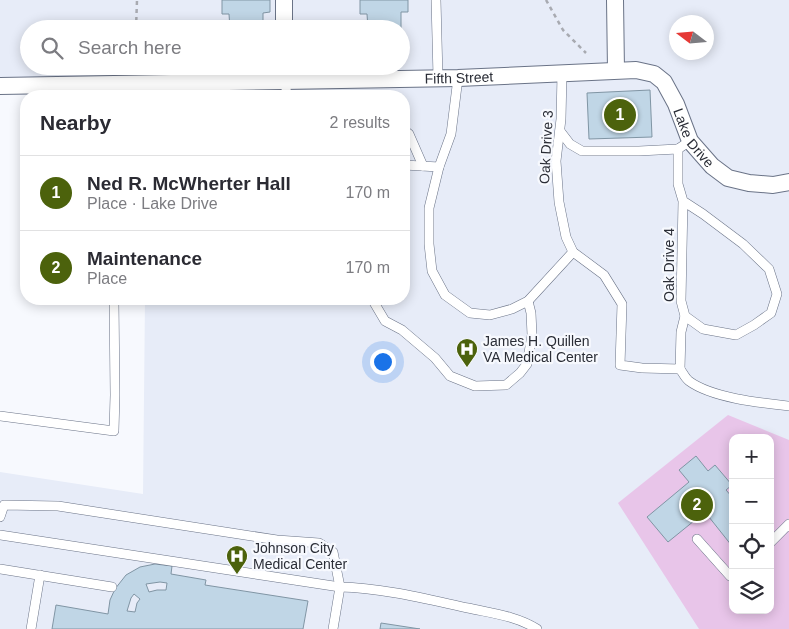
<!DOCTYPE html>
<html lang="en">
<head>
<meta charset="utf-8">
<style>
  body { margin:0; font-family:Helvetica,sans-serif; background:#f2f2f3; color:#2b2b33 }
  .controls { position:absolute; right:15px; bottom:15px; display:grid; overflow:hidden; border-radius:10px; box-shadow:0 2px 12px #0003 }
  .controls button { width:45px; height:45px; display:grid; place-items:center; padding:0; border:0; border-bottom:1px solid #e1e1e2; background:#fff; color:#2b2b33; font:25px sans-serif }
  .compass { position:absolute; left:669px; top:15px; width:45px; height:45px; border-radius:50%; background:#fff; box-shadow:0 2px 12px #0003; rotate:286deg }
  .you { position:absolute; left:382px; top:361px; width:18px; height:18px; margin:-12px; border:4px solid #fff; border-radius:50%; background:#1a73e8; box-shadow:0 0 0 8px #1a73e833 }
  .badge { display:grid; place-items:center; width:32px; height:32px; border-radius:50%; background:#4c620c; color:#fff; font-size:16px; font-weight:700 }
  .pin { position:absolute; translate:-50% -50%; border:2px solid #fff; box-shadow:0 1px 5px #0006 }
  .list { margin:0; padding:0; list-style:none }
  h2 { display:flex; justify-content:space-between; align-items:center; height:65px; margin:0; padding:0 20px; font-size:21px }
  h2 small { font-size:16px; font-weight:400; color:#7c7c81 }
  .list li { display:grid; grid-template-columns:32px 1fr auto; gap:15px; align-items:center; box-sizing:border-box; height:75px; padding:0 20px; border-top:1px solid #e1e1e2 }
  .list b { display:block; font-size:19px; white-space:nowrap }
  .list p { margin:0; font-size:16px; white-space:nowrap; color:#7c7c81 }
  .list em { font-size:16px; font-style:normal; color:#7c7c81 }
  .icon { flex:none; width:28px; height:28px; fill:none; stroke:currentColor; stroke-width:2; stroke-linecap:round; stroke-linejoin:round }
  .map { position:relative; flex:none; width:789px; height:629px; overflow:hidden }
  .search { position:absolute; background:#fff; box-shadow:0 2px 12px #0003; left:20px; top:20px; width:390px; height:55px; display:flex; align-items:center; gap:12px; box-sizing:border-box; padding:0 18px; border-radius:28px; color:#7c7c81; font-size:19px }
  .panel { position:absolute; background:#fff; box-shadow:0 2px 12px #0003; left:20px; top:90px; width:390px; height:215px; border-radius:20px }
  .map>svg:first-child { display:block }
  .built { fill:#e7ecf8; fill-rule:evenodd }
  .green { fill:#e8c5e9; fill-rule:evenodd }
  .building { fill:#c0d6e6; stroke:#8095a4; fill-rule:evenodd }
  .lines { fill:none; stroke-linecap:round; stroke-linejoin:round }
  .lane-casing { stroke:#6a7387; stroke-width:10 }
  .street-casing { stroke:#6a7387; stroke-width:18 }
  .path { stroke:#a8aab1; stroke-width:2.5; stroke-dasharray:4 4; stroke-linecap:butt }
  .lane { stroke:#fff; stroke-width:9 }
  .street { stroke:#fff; stroke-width:16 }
  .labels { text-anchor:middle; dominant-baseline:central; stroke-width:4.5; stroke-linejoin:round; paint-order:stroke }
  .street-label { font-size:14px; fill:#2a2d36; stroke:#f7f9fe }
  .poi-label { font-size:14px; fill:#2a2d36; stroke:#f7f9fe; text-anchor:start }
</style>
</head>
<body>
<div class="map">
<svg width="789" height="629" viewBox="0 0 789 629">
  <rect width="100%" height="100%" fill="#f7f9fe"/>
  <!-- built -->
  <path class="built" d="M0,0H789V629H0V472L143,494L145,299H404V96H82L0,94ZM676,22H706V52H676ZM29,29H401V66H29ZM733,438H770V610H733Z"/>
  <!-- green -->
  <path class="green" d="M728,415L789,440V629H699L618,503ZM733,438H770V610H733Z"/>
  <!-- building -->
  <g class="building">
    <path d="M222,0H270V12L263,13V29H230L229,14H222Z"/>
    <path d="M360,0H408V12H401V29H368L367,14H360Z"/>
    <path d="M650,90L652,137L589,139L587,93Z"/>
    <path d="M696,456L708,471L715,465L732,485L726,490L733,498L732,546L705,512L668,542L647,517L689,482L679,470Z"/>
    <path d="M155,564L172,566L171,574L206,580L205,585L308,601L303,629H52L56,605L108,614L110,600L115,589L126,575L140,567ZM160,582L167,583L166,590H157L149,592L146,584ZM134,594L140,599L137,603L135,612L127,611L131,598Z"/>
    <path d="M381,623L420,629H380Z"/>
  </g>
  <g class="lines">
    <!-- lane casing -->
    <g class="lane-casing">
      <g id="lane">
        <path d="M436,0L438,77"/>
        <path d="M562,74L561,119L556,161L559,202L566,237L573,252L604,275L622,304L620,365L642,368L680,369L681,332L685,316"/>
        <path d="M458,78L451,134L439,167L429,208V244L432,271L445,295L470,313L490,315L512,309L528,301L573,252"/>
        <path d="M285,81L287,96"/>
        <path d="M110,83V96"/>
        <path d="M404,130L409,134L423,166"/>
        <path d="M560,131L570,144L582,151H639L678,149"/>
        <path d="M404,165L439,167"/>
        <path d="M683,201L681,301L685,316L703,329L736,335L754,325L771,313L777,294L769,269L743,244L703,214L683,201L678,184V149L690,141"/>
        <path d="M372,299L385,321L402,330L435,358L450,376L475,386L506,385L520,373L527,364L532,335L531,313L528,301"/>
        <path d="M680,369C683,373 685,378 689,381C712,398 761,403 789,406"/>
        <path d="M0,416L114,431L115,395L114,299"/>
        <path d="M0,517L4,505L58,506L277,540L319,543L333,552L340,587L333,629"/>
        <path d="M0,535L340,587C383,588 426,599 468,608C490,613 517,616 537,629"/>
        <path d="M697,539L730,576L733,574"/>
        <path d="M770,543L789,524"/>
        <path d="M0,569L112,587"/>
        <path d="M31,629L40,575"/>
      </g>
    </g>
    <!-- street casing -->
    <g class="street-casing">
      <g id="street">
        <path d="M284,0V29"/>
        <path d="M615,0L616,70"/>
        <path d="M285,66V81"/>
        <path id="s1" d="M0,86L458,78L636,70L654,74L664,82L676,104L690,141L712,166L728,178L749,183L773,185L789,182"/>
      </g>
    </g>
    <!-- path -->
    <g class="path">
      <path d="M546,0L563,30L586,53"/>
      <path d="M136,29L137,0"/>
    </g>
    <!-- lane -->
    <use href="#lane" class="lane"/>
    <!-- street -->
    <use href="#street" class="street"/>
  </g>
  <!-- icons -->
  <defs>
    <g id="hospital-pin" transform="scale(1.125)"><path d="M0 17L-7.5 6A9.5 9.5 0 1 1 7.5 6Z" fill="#4c620c" stroke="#f7f9fe"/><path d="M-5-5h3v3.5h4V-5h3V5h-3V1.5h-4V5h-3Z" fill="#fff"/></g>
  </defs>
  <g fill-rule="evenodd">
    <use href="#hospital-pin" x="467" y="349"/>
    <use href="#hospital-pin" x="237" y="556"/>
  </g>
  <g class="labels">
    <!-- street labels -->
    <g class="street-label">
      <text stroke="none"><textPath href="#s1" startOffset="459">Fifth Street</textPath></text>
      <text stroke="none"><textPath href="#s1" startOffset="731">Lake Drive</textPath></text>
      <text transform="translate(546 147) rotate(-87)">Oak Drive 3</text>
      <text transform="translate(669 265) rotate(-90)">Oak Drive 4</text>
    </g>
    <!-- poi labels -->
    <g class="poi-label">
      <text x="483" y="341">James H. Quillen<tspan x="483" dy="16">VA Medical Center</tspan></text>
      <text x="253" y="548">Johnson City<tspan x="253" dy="16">Medical Center</tspan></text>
    </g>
  </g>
</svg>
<div class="controls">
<button>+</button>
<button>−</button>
<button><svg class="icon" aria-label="locate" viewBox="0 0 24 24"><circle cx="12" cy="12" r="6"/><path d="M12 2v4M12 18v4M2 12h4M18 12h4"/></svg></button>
<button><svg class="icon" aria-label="layers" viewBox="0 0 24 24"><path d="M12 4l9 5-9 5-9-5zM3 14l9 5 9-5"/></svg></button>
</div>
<svg class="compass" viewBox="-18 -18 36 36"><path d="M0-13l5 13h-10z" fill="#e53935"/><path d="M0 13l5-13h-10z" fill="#7c7c81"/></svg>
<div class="you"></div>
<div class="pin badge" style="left:620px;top:115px">1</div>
<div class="pin badge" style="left:697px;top:505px">2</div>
<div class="search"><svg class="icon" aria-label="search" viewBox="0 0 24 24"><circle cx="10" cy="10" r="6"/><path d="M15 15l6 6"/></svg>Search here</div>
<section class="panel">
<h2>Nearby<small>2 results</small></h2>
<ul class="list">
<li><span class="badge">1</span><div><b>Ned R. McWherter Hall</b><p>Place · Lake Drive</p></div><em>170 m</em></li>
<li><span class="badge">2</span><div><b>Maintenance</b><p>Place</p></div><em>170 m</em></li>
</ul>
</section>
</div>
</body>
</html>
